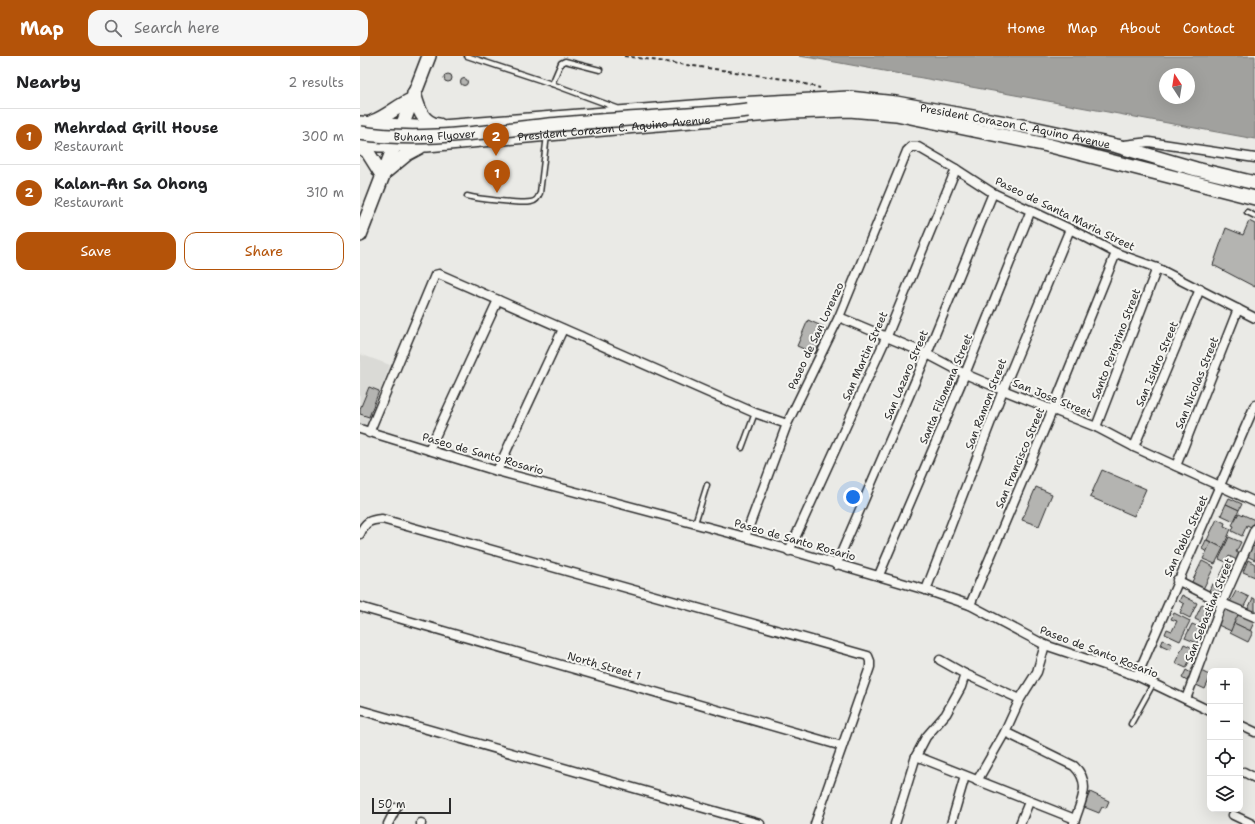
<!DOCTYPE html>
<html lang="en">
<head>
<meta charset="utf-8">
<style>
  body { margin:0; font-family:"Shantell Sans",sans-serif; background:#f6f6f6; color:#202124 }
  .controls { position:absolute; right:12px; bottom:12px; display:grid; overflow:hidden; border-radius:8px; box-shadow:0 4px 16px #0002 }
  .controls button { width:36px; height:36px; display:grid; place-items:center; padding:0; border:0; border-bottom:1px solid #e0e0e0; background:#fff; color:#202124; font:20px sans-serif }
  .compass { position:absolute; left:799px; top:12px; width:36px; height:36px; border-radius:50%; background:#fff; box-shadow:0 4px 16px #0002; rotate:348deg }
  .scale { position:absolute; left:12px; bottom:10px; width:79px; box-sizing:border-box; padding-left:4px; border:2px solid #2b2b2b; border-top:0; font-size:11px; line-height:14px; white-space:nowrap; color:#2b2b2b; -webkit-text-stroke:3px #f6f6f2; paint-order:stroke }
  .you { position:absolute; left:493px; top:441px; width:14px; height:14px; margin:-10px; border:3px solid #fff; border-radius:50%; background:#1a73e8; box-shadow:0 0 0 6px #1a73e833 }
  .badge { display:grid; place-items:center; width:26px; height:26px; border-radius:50%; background:#b45309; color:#fff; font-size:13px; font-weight:700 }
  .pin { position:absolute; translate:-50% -33px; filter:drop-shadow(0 1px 2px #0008) }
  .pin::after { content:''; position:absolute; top:21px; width:14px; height:12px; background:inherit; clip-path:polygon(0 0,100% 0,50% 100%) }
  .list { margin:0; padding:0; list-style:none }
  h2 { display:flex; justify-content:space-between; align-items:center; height:52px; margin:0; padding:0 16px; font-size:17px }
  h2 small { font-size:13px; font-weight:400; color:#757577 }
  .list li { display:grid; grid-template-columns:26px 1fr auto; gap:12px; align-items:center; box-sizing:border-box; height:56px; padding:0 16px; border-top:1px solid #e0e0e0 }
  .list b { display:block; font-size:15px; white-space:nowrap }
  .list p { margin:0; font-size:13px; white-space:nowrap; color:#757577 }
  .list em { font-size:13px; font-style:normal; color:#757577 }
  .actions { display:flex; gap:8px; padding:12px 16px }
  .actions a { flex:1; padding:9px 0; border:1px solid #b45309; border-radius:12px; text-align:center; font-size:14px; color:#b45309 }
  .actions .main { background:#b45309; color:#fff }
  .icon { flex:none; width:22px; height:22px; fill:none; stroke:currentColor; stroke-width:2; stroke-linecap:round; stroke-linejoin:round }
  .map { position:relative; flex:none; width:895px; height:768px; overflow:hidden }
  header { display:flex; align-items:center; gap:24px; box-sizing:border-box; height:56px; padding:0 20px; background:#b45309; color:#fff }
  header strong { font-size:19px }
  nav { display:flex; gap:22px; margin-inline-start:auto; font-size:14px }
  .search { width:280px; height:36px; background:#f6f6f6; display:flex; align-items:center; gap:10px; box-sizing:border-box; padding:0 14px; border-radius:12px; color:#757577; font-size:15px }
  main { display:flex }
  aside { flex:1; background:#fff }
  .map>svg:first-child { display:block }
  .built { fill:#dadad6 }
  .green { fill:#cacac7; stroke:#7a7a79 }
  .water { fill:#a1a19e; stroke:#727270; fill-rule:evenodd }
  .building { fill:#b4b4b1; stroke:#2b2b2b }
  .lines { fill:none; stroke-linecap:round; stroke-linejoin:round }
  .service-casing { stroke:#2b2b2b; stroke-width:7 }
  .minor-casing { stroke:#2b2b2b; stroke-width:11 }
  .primary-casing { stroke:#2b2b2b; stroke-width:16 }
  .path { stroke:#2b2b2b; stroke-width:2; stroke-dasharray:4 3; stroke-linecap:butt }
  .service { stroke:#f6f6f2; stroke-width:4 }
  .minor { stroke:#f6f6f2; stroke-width:8 }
  .primary { stroke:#f6f6f2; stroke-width:13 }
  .primary-bridge-casing { stroke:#2b2b2b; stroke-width:16; stroke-linecap:butt }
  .primary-bridge { stroke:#f6f6f2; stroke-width:13 }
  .labels { text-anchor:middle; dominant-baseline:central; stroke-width:4; stroke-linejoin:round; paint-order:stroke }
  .street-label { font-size:11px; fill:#2b2b2b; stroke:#f6f6f2 }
</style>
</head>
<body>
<header>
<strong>Map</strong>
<div class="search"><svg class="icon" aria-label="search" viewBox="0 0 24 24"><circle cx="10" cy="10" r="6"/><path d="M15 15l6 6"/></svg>Search here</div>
<nav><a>Home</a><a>Map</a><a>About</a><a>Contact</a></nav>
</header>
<main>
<aside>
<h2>Nearby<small>2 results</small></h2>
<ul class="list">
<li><span class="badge">1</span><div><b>Mehrdad Grill House</b><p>Restaurant</p></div><em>300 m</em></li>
<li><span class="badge">2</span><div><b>Kalan-An Sa Ohong</b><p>Restaurant</p></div><em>310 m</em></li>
</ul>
<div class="actions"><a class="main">Save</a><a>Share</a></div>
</aside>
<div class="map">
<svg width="895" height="768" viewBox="0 0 895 768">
  <rect width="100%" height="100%" fill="#eaeae6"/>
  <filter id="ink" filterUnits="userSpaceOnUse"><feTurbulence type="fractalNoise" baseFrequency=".025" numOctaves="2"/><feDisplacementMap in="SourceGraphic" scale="8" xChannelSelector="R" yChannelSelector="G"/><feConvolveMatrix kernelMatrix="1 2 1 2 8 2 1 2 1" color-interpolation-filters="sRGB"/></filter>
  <g filter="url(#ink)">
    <!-- built -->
    <path class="built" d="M0,298L30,309L7,370L0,367Z"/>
    <!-- green -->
    <path class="green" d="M727,88L840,120L839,122L725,93Z"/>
    <!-- water -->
    <path class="water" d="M439,0H895V83L464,4ZM805,18H829V42H805Z"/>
    <!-- building -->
    <g class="building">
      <circle cx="88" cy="22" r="4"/>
      <circle cx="104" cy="26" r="3.5"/>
      <path d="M889,165L895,168V231L853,209L866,172L883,179Z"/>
      <path d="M448,264L466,272L455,298L437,290Z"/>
      <path d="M9,331L19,335L9,361L0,358V353Z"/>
      <path d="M742,414L786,433L774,460L730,441Z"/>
      <path d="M676,431L692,438L679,470L662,464Z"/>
      <path d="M869,442L882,448L879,454L866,448Z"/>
      <path d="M866,448L879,454L874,465L861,459Z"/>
      <path d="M879,457L895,464L891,471L887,469L882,480L872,475L874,470L872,469Z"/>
      <path d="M857,463L865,467L864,470L871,473L863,492L847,484Z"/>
      <path d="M869,481L881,486L876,496L880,498L877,504L869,500L866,506L859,503Z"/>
      <path d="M846,484L851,486L847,496L842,493Z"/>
      <path d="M851,486L863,492L855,508L843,503Z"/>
      <path d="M892,490L895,491V504L887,500Z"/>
      <path d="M888,504L895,508V521L883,516Z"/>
      <path d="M842,505L854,511L843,533L831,528Z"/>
      <path d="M866,508L872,511L861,532L855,530Z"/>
      <path d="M852,528L861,532L857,541L848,537Z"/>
      <path d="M876,535L889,541L883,552L870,546Z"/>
      <path d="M822,539L837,547L830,562L820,557L824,548L819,545Z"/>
      <path d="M893,542L895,543V556L888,553Z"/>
      <path d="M842,548L852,553L845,568L835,563Z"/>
      <path d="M865,552L879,558L871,575L858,569Z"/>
      <path d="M814,557L830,565L820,585L805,578L807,573L812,575L817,565L811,563Z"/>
      <path d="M879,557L895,564L890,575L874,567Z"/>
      <path d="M874,567L893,576L888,586L870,577Z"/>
      <path d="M832,568L844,573L837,587L825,582Z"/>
      <path d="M803,584L812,588L810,593L801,589Z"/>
      <path d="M824,588L840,595L836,603L831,601L826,612L815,607Z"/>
      <path d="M826,614L831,617L827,625L822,622Z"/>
      <path d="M839,614L849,619L848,621L850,622L845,633L834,628Z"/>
      <path d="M730,736L749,745L746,752L742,751L739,757L724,751Z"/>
    </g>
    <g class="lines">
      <!-- service casing -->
      <g class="service-casing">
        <g id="service">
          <path d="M107,0L192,28"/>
          <path d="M240,14L205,5L201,7L192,28L257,52"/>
          <path d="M107,140C118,143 162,148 171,146C177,145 178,141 180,137L187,79"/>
          <path d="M887,156L895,160"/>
          <path d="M382,392L395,357"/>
          <path d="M335,467L347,429"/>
          <path d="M771,668L793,628"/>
        </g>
      </g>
      <!-- minor casing -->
      <g class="minor-casing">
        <g id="minor">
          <path d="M764,89L789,86L895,102"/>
          <path d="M479,261L567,298L605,318L643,334L736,371L774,391L895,446"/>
          <path d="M736,371L797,212"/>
          <path d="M0,373L137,415L385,481L566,534L610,549L685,589L777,620L850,655"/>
          <path d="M9,377L75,219L79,218L395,357L427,368"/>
          <path d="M774,391L840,233"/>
          <path d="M69,394L138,244"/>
          <path d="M816,410L878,253"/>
          <path d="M137,415L203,273"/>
          <path d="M0,478C5,466 9,464 22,463L508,600L510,605V611L455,768"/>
          <path d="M385,481L427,368L479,261L547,95L551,91H558L596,113L633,137L710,173L756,197L797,212L895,262"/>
          <path d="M429,495L527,280L596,113"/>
          <path d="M476,509L567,298L633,137"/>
          <path d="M519,519L605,318L671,154"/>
          <path d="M817,524L862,547L895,561"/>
          <path d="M566,534L643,334L710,173"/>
          <path d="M610,549L692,355L756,197"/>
          <path d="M0,551L482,690"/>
          <path d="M580,604L605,618"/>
          <path d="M777,620L895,349"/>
          <path d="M826,643L862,547L895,473"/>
          <path d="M0,654L400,768"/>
          <path d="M880,669L895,676"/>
          <path d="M645,676L714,710C733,728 720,746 714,767"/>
          <path d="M556,700L715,763"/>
          <path d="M884,716L895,722"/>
          <path d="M617,725L645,676L660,643L677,616L685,589"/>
          <path d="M873,759L892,768"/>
          <path d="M28,768L36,752"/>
          <path d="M61,768V767"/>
          <path d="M535,768L556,700L566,681L586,658L601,631L605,618L660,643"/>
          <path d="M591,768L605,720"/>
          <path d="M660,768L669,746"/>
        </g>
      </g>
      <!-- primary casing -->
      <g class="primary-casing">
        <g id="primary">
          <path d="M54,37C58,51 62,68 79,69"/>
          <path d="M12,66C27,61 37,50 51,44"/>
          <path id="s1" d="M0,67L69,72L359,49L489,42L536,47L673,72L757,90L836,113L895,127"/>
          <path id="s2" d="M0,86L19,89H67L432,56L489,54L536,58L687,89L895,142"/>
          <path d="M0,91L7,95L22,119"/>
          <path d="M24,117L47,98L60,91"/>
          <path d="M0,179L69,0"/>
        </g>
      </g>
      <!-- path -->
      <path class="path" d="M264,0L430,24L460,32"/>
      <!-- service -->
      <use href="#service" class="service"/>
      <!-- minor -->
      <use href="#minor" class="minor"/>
      <!-- primary -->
      <use href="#primary" class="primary"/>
      <!-- primary-bridge casing -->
      <g class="primary-bridge-casing">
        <g id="primary-bridge">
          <path id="s3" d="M0,77C66,87 134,74 200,68C263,62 325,61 388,54"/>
        </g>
      </g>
      <!-- primary-bridge -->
      <use href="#primary-bridge" class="primary-bridge"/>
    </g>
  </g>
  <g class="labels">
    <!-- street labels -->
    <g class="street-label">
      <text stroke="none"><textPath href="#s1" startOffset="659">President Corazon C. Aquino Avenue</textPath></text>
      <text stroke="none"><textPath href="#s2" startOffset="255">President Corazon C. Aquino Avenue</textPath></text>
      <text stroke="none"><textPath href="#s3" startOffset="75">Buhang Flyover</textPath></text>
      <text transform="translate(705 158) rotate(26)">Paseo de Santa Maria Street</text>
      <text transform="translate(456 280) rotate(-65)">Paseo de San Lorenzo</text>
      <text transform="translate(756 288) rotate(-69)">Santo Perigrino Street</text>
      <text transform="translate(505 300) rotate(-66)">San Martin Street</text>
      <text transform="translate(797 308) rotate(-67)">San Isidro Street</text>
      <text transform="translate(546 319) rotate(-67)">San Lazaro Street</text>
      <text transform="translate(837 327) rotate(-68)">San Nicolas Street</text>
      <text transform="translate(586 333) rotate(-67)">Santa Filomena Street</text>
      <text transform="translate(692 342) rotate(22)">San Jose Street</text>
      <text transform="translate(626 348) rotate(-69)">San Ramon Street</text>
      <text transform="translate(123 398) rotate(16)">Paseo de Santo Rosario</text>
      <text transform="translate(660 402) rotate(-67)">San Francisco Street</text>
      <text transform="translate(826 480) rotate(-65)">San Pablo Street</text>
      <text transform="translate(435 484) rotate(16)">Paseo de Santo Rosario</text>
      <text transform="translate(849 554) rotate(-68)">San Sebastian Street</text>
      <text transform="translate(739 596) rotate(21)">Paseo de Santo Rosario</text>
      <text transform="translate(244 610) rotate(16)">North Street 1</text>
    </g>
  </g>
</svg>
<div class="controls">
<button>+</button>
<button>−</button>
<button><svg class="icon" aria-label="locate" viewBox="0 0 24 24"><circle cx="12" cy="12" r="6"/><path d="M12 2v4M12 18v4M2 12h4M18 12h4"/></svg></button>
<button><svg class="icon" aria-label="layers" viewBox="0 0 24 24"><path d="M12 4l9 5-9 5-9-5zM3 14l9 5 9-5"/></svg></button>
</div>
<svg class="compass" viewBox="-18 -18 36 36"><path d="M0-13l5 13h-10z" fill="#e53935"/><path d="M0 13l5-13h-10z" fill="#757577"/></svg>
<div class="scale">50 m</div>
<div class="you"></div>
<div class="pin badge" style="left:137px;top:137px">1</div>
<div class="pin badge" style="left:136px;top:100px">2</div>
</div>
</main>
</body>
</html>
